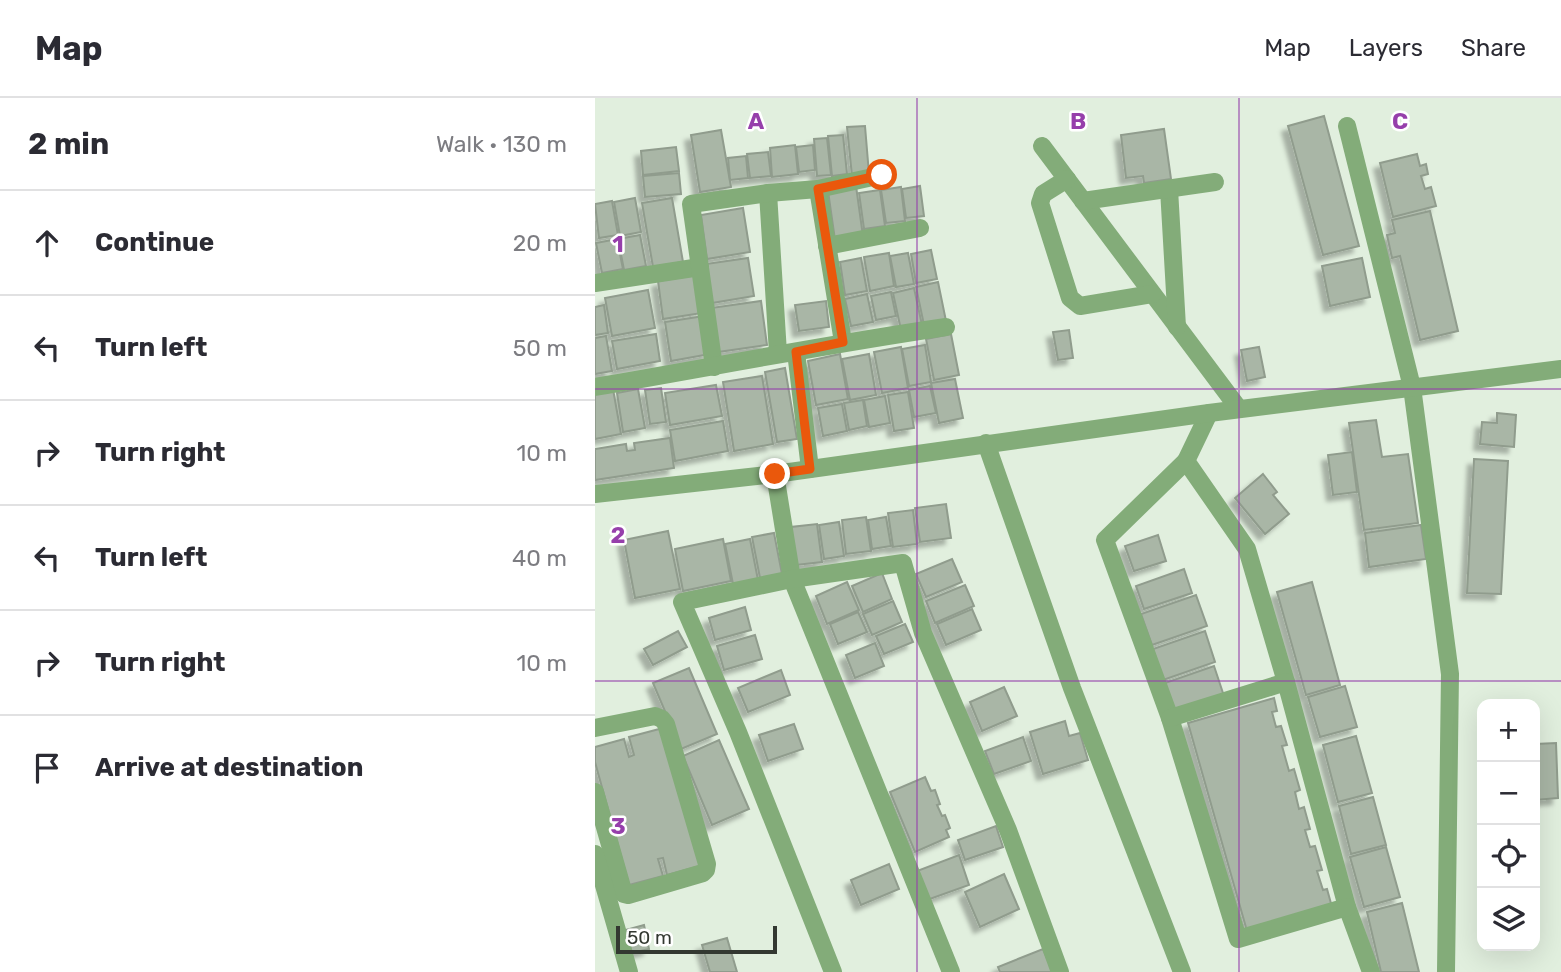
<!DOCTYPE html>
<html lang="en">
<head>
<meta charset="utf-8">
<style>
  body { margin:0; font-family:Rubik,sans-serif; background:#f2f2f3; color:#2b2b33 }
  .controls { position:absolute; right:21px; bottom:21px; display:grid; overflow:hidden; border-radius:14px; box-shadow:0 7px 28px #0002 }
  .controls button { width:63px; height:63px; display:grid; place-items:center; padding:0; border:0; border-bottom:2px solid #e1e1e2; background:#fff; color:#2b2b33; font:35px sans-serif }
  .scale { position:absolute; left:21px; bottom:18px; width:161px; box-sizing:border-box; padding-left:7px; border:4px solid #333831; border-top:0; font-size:19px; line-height:24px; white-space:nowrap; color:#333831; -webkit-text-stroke:5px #fff; paint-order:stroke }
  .stop { position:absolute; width:21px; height:21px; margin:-16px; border:5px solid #ea580c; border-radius:50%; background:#fff }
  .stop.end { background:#ea580c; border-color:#fff; box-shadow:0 2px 7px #0008 }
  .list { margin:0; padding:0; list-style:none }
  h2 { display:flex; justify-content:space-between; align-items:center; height:91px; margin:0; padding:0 28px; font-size:30px }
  h2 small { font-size:23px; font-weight:400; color:#7c7c81 }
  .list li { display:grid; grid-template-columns:46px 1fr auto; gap:21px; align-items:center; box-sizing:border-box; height:105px; padding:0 28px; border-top:2px solid #e1e1e2 }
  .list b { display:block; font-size:26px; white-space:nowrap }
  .list em { font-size:23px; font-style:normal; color:#7c7c81 }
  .icon { flex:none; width:38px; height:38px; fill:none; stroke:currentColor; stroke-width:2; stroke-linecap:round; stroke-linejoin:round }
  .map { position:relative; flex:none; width:966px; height:874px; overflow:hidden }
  header { display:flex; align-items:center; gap:42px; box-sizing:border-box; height:98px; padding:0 35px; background:#fff; border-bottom:2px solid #e1e1e2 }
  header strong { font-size:33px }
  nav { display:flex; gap:38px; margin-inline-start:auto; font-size:24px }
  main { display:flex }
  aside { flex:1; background:#fff }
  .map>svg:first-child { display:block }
  .building { fill:#a9b6a6; stroke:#909c8d; stroke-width:2; filter:url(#shadow) }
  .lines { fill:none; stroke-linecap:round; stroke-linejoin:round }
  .minor { stroke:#83ac79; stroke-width:18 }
  .tertiary { stroke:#83ac79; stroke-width:18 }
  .route { stroke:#ea580c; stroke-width:9 }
  .grid { fill:none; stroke:#963fab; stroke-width:2; stroke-opacity:0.55 }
  .grid-label { font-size:23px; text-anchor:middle; font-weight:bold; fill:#963fab; stroke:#fff; stroke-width:5; stroke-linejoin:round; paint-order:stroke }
</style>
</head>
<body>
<header>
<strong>Map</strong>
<nav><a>Map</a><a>Layers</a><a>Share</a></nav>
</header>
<main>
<aside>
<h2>2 min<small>Walk · 130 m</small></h2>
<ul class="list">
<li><svg class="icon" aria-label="ahead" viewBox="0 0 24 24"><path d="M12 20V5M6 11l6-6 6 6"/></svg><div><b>Continue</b></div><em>20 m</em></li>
<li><svg class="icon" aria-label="left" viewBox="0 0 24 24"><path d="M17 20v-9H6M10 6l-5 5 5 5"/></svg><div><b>Turn left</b></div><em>50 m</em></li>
<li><svg class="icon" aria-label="right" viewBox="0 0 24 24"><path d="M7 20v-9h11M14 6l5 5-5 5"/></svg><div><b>Turn right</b></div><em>10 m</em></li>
<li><svg class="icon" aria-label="left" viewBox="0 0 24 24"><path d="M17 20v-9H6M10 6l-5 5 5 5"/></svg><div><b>Turn left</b></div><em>40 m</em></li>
<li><svg class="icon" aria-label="right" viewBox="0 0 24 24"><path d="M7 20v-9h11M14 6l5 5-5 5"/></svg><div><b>Turn right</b></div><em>10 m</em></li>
<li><svg class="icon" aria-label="arrive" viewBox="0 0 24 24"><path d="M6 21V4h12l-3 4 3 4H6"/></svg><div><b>Arrive at destination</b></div></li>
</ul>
</aside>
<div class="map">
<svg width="966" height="874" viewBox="0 0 966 874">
  <defs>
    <filter id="shadow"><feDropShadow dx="-6" dy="6" stdDeviation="2" flood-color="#0004"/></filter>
  </defs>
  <rect width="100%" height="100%" fill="#e1efde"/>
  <!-- building -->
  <g class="building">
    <path d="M729,18L764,148L728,157L693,28Z"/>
    <path d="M270,28L274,76L257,78L252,29Z"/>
    <path d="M569,31L576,81L549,85L548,78L531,80L526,37Z"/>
    <path d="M126,32L136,89L105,94L96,37Z"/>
    <path d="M248,37L252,76L237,78L233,38Z"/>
    <path d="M232,40L236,77L222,78L219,41Z"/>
    <path d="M200,47L203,76L177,79L175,50Z"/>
    <path d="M218,47L220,72L204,74L201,49Z"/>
    <path d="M81,49L84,73L48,77L46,53Z"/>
    <path d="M173,54L176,78L155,80L152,56Z"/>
    <path d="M822,56L825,68L831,66L833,76L826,78L830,91L836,89L841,108L798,119L785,65Z"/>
    <path d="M151,58L153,80L135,82L133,60Z"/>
    <path d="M84,75L86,96L50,99L48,78Z"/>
    <path d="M261,88L268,138L240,142L233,93Z"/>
    <path d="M325,88L329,118L311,120L307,91Z"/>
    <path d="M306,89L310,123L291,125L286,92Z"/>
    <path d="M285,92L290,128L269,131L264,95Z"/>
    <path d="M40,100L46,134L25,138L19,104Z"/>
    <path d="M77,100L88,164L58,169L47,105Z"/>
    <path d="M17,103L23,137L4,140L0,106Z"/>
    <path d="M148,110L155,154L112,161L106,117Z"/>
    <path d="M835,113L863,233L825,242L805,158L797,160L792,137L800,135L797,122Z"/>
    <path d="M45,137L51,168L29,172L23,141Z"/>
    <path d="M22,141L28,171L7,175L1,145Z"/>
    <path d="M336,152L342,181L321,185L316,156Z"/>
    <path d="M294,155L299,188L275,193L269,159Z"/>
    <path d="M313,155L319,186L301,189L295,158Z"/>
    <path d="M153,160L159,198L117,205L111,166Z"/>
    <path d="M266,160L272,193L250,197L245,164Z"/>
    <path d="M767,160L775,199L735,208L727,168Z"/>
    <path d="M102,177L107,215L68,221L63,183Z"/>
    <path d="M343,184L351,223L329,227L321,189Z"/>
    <path d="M319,190L327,227L306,232L298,195Z"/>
    <path d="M53,192L60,230L17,238L10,200Z"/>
    <path d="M296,194L301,218L281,222L276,198Z"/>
    <path d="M272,196L278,224L256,228L250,201Z"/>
    <path d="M166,203L172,247L123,254L116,210Z"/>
    <path d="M231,203L234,229L204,233L200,207Z"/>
    <path d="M9,207L13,235L0,237V209Z"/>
    <path d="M109,218L115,256L76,263L70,224Z"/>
    <path d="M474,232L478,260L463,262L458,234Z"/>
    <path d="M61,236L65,263L22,271L17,243Z"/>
    <path d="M356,236L364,277L339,282L331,241Z"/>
    <path d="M11,238L17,273L0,276V240Z"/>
    <path d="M330,247L336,284L314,288L307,251Z"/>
    <path d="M306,249L313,290L287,295L279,254Z"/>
    <path d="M664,249L670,279L652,283L646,252Z"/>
    <path d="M245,256L253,301L221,307L213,263Z"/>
    <path d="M274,256L281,297L255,302L247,261Z"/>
    <path d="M190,270L202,341L182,344L170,274Z"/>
    <path d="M167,278L178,346L139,353L128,284Z"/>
    <path d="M360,281L368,320L344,325L336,285Z"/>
    <path d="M121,287L127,318L75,327L70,295Z"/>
    <path d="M335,288L341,315L319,319L314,292Z"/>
    <path d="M66,290L71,324L55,326L50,292Z"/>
    <path d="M18,291L26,336L0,341V294Z"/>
    <path d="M43,291L50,330L28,334L22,295Z"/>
    <path d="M313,294L319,330L299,333L293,297Z"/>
    <path d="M290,298L295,325L274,329L269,302Z"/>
    <path d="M268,302L272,328L254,332L249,305Z"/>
    <path d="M247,306L252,333L228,338L223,310Z"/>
    <path d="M902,315L921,317L919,349L885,346L887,324L902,325Z"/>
    <path d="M781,322L787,359L813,356L823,425L769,432L754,325Z"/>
    <path d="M128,323L133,353L80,363L75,332Z"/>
    <path d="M75,340L79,370L0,382V351L31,346L32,353L40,352L39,345Z"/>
    <path d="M757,354L762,394L738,397L733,357Z"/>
    <path d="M879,361L913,363L906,496L872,495Z"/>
    <path d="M668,376L682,394L678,397L694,416L670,436L640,400Z"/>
    <path d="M351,406L356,440L325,444L320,410Z"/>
    <path d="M318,412L322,446L298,449L293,415Z"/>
    <path d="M271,419L276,453L251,456L247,422Z"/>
    <path d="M291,419L296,448L277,451L273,422Z"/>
    <path d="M244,424L249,458L229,461L224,427Z"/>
    <path d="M222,426L227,464L201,467L196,429Z"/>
    <path d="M826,427L831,461L774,469L770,435Z"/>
    <path d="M73,433L85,491L40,500L29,442Z"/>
    <path d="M179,435L187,476L165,480L157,439Z"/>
    <path d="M563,437L571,463L539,473L530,448Z"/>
    <path d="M128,441L136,483L88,493L80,451Z"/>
    <path d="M155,441L163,482L138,486L130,446Z"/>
    <path d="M357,461L367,484L331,499L321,476Z"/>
    <path d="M589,471L597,495L549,511L541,488Z"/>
    <path d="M287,475L297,501L268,514L257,488Z"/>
    <path d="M252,484L264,512L232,526L221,498Z"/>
    <path d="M717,484L745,587L711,597L682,494Z"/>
    <path d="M370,487L379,508L340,525L331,503Z"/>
    <path d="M601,497L612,528L557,547L546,516Z"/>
    <path d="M298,503L307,524L277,537L268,516Z"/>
    <path d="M150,509L156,532L120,542L114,520Z"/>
    <path d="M377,511L386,532L351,547L342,526Z"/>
    <path d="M263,514L272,534L243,546L235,526Z"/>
    <path d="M310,526L318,544L289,556L281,538Z"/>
    <path d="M83,533L92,549L58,567L49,551Z"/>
    <path d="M610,533L620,564L568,582L558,551Z"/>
    <path d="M160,537L167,561L129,572L122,548Z"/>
    <path d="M280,545L289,568L260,580L251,557Z"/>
    <path d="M619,568L629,598L580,614L570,585Z"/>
    <path d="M94,570L122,636L86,651L58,585Z"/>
    <path d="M186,572L195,597L153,614L143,590Z"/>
    <path d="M750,588L762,629L725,639L713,599Z"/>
    <path d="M409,589L422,618L387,633L375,604Z"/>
    <path d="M679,600L682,613L677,614L681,629L686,628L692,647L687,648L694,673L699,671L705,692L700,694L704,711L709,709L715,731L710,732L715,749L720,748L727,772L722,773L728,792L732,791L737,809L652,833L593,625Z"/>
    <path d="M470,623L474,638L485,635L493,662L448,676L435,634Z"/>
    <path d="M199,626L208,651L173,663L164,637Z"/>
    <path d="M68,630L105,768L72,777L68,760L63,761L68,778L34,787L0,664V649L29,641L34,659L39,657L34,639Z"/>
    <path d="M761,638L777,695L743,704L728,647Z"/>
    <path d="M428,639L436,663L399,676L390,653Z"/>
    <path d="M124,642L154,711L117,727L88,658Z"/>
    <path d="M961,645L963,700L940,702V646Z"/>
    <path d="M330,679L336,693L340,692L345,706L342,707L347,718L350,717L355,730L351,732L354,739L320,754L295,694Z"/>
    <path d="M778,699L791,747L756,756L744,708Z"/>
    <path d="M401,728L408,749L370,762L363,742Z"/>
    <path d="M791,749L805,799L769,809L755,759Z"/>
    <path d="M364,757L374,787L332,802L322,773Z"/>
    <path d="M294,766L304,791L266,807L256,782Z"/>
    <path d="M409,776L424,811L385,829L370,794Z"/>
    <path d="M807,805L824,874H786L772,814Z"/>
    <path d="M49,827L54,851L37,855L31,832Z"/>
    <path d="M132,840L142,874H115L107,847Z"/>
    <path d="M448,851L458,874H405L403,869Z"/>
  </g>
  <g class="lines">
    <!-- minor -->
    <g class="minor">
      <path d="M752,28L817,289L855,576L851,874"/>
      <path d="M447,48L644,311"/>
      <path d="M472,81L448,96L445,105L475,200L485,208L557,196"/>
      <path d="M223,91L248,244"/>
      <path d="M574,91L582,229"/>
      <path d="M173,95L183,255"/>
      <path d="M488,103L620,84"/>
      <path d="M232,148L325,130"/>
      <path d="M0,185L105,169"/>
      <path d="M201,254L215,371"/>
      <path d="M119,269L96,106L173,95L223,91L287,77"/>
      <path d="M0,289C117,269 234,246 351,229"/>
      <path d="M614,315L591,363L652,451L691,584L752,809L776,874"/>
      <path d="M391,345L477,590L587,874"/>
      <path d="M591,363L510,442L575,620L643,841L752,809"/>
      <path d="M180,376L197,481L356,874"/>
      <path d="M575,620L691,584"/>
      <path d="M0,630L60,618L67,621L71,626L112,766L111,772L108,775L33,797L29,796L0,694"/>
      <path d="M0,756L34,874"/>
      <path d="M238,874L143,634L87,504L197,481L308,465L328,535L413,732L465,874"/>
    </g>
    <!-- tertiary -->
    <path class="tertiary" d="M0,396L180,376L614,315L966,271"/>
  </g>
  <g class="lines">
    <!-- route -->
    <path class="route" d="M180,376L215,371L201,254L248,244L223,91L287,77"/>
  </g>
  <!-- grid -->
  <path class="grid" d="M322,0V874M644,0V874M0,291H966M0,583H966"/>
  <g class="grid-label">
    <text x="161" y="31">A</text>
    <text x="483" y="31">B</text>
    <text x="805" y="31">C</text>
    <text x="23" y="154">1</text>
    <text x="23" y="445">2</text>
    <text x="23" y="736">3</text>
  </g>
</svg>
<div class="controls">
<button>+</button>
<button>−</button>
<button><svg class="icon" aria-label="locate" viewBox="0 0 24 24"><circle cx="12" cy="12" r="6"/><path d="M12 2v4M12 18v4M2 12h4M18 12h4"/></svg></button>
<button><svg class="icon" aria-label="layers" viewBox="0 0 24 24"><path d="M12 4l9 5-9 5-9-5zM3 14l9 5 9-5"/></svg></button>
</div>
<div class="scale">50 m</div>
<div class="stop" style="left:287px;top:77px"></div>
<div class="stop end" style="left:180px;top:376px"></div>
</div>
</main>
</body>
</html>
